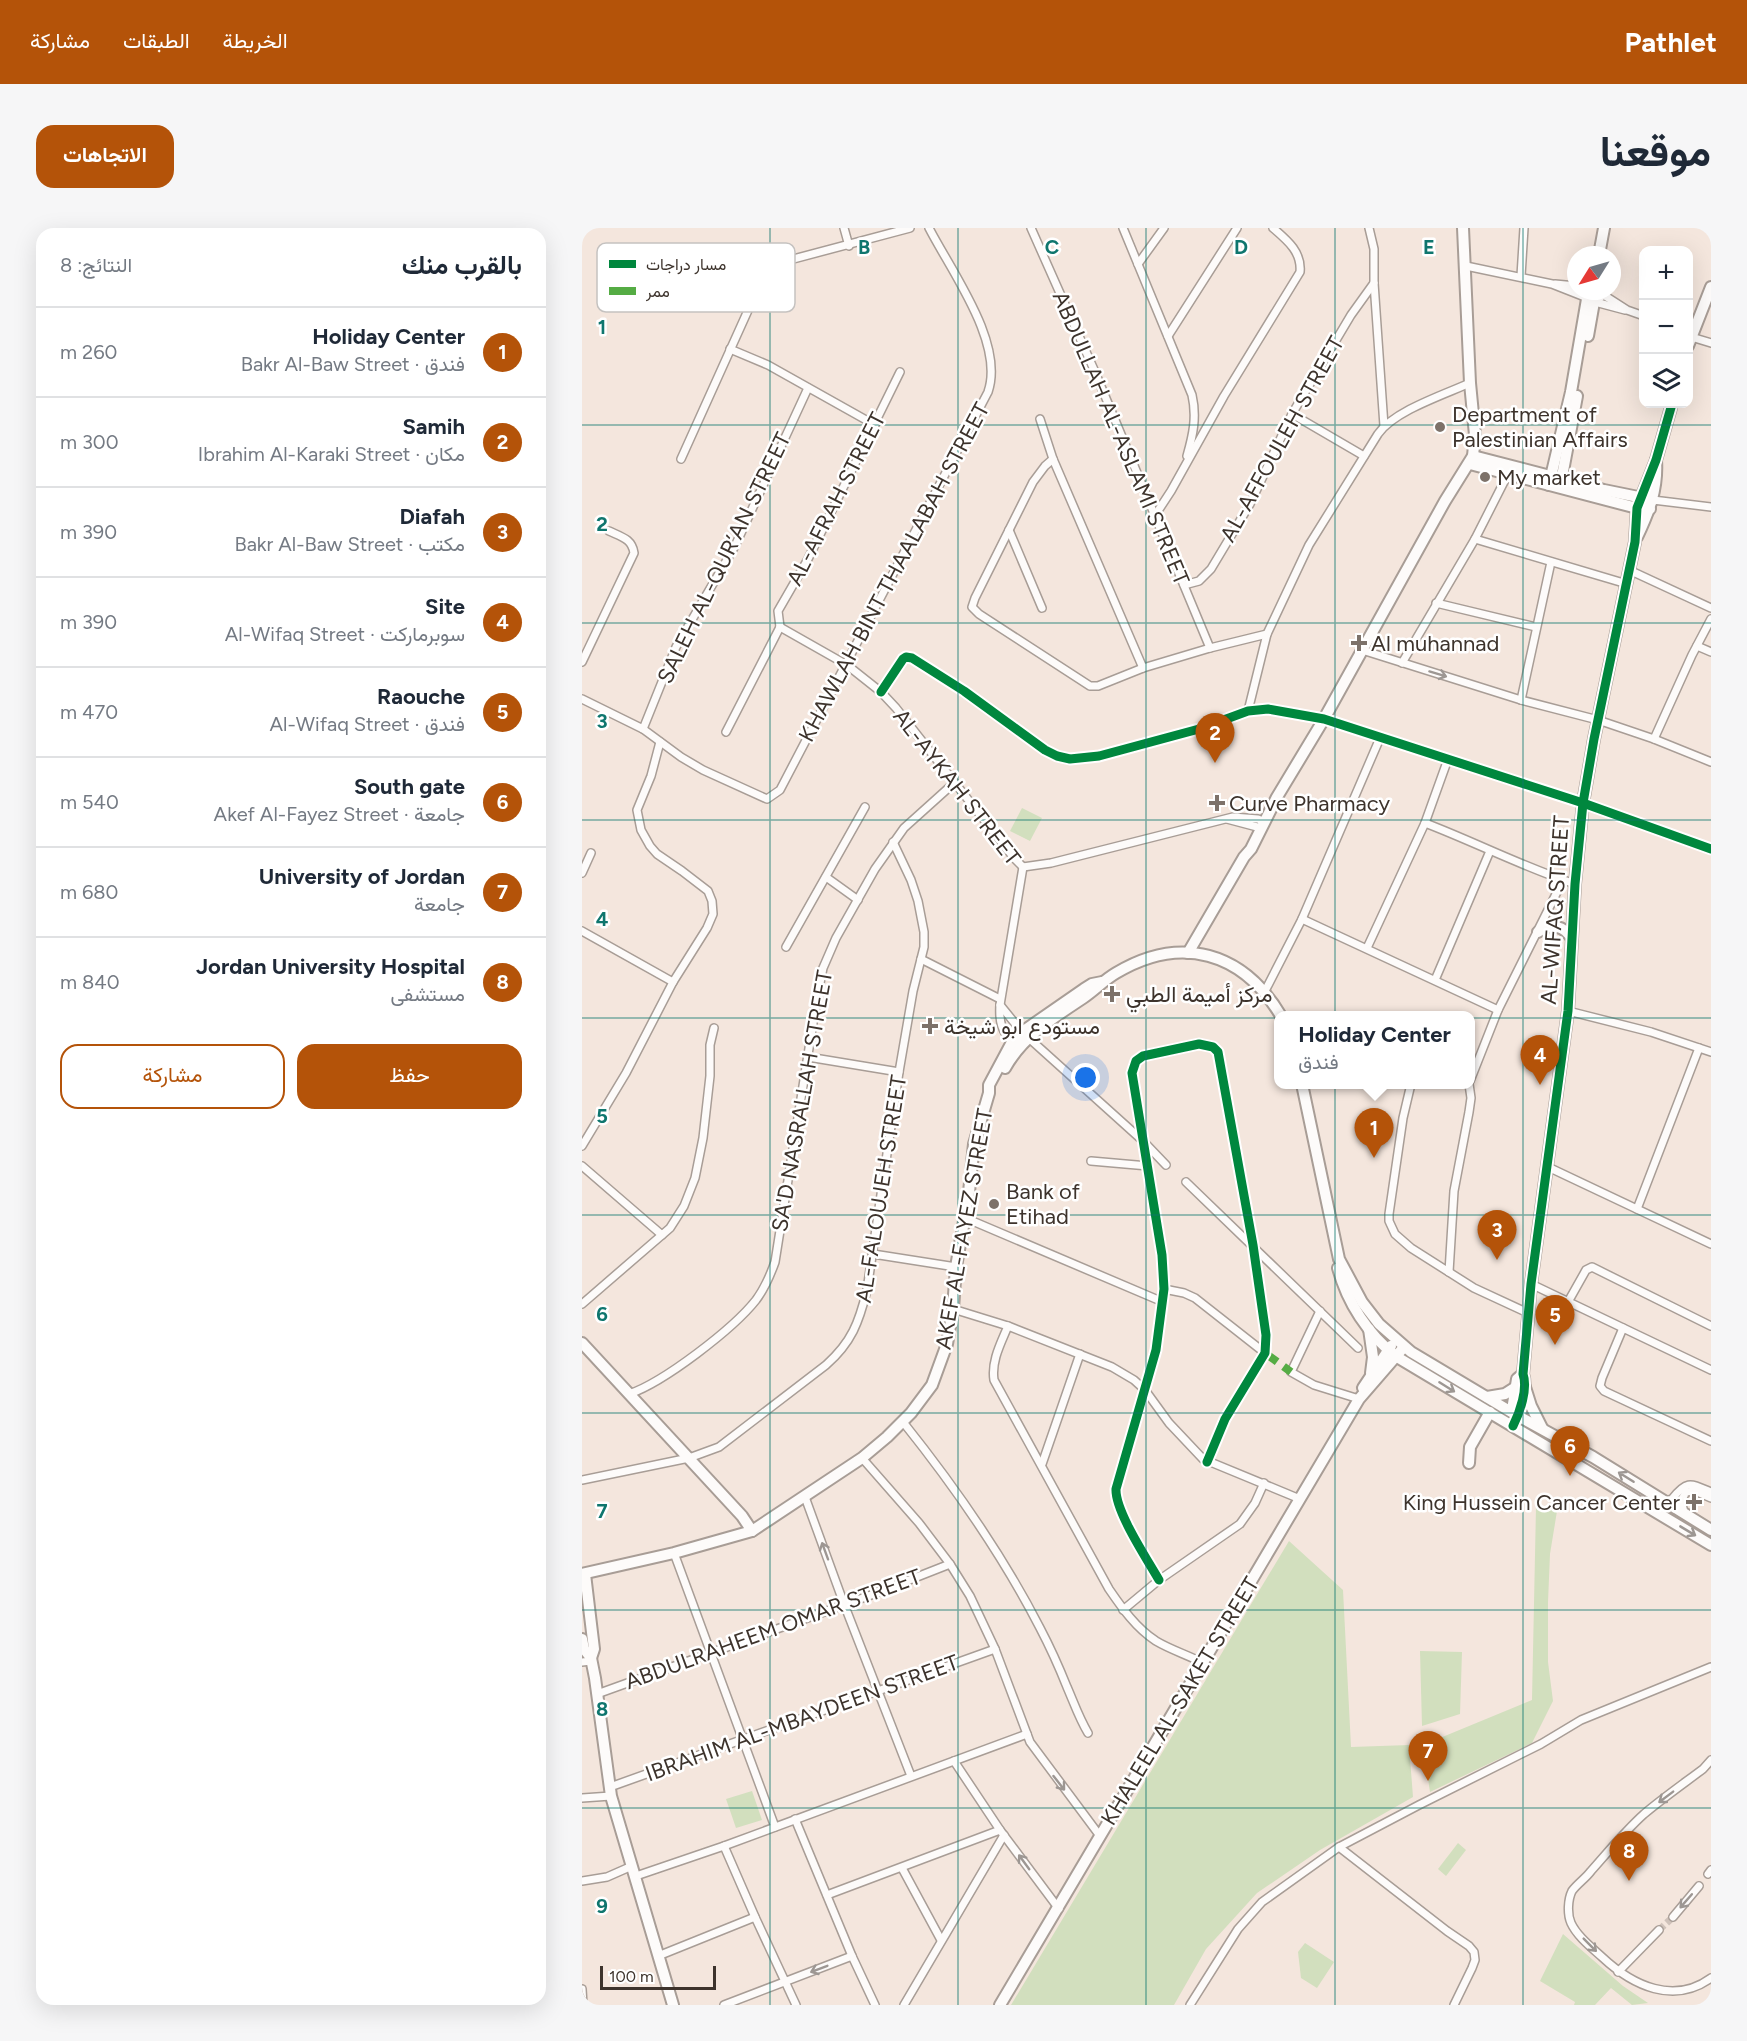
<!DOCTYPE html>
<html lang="ar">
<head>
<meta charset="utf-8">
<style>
  body { margin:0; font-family:Figtree,Vazirmatn,sans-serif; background:#f6f6f7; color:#1f2937; direction:rtl }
  .controls { position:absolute; right:18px; top:18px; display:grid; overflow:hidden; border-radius:12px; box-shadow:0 6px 24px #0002 }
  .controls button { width:54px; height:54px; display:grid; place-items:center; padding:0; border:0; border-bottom:2px solid #e0e1e3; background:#fff; color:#1f2937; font:30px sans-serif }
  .compass { position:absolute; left:985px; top:18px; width:54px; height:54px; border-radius:50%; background:#fff; box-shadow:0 6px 24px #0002; rotate:233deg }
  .scale { position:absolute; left:18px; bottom:15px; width:116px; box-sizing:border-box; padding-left:6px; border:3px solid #3d332c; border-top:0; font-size:16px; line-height:21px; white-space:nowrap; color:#3d332c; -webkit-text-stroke:4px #fff; paint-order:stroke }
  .you { position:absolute; left:504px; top:850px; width:21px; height:21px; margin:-15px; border:4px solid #fff; border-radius:50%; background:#1a73e8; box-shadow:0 0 0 9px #1a73e833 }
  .badge { display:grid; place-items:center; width:39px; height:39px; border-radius:50%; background:#b45309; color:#fff; font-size:20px; font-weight:700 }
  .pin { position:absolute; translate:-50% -50px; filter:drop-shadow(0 2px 3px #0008) }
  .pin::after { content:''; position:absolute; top:32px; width:21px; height:18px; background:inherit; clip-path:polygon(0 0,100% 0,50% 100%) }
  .popup { position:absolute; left:692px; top:783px; width:201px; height:78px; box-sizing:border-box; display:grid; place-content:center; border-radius:12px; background:#fff; filter:drop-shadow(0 2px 4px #0005); font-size:20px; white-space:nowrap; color:#747a83 }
  .popup b { font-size:22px; color:#1f2937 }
  .popup::after { content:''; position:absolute; left:50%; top:100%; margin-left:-12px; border:12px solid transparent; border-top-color:#fff }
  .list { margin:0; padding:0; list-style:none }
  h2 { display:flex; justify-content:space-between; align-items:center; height:78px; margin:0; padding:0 24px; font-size:26px }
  h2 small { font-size:20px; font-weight:400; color:#747a83 }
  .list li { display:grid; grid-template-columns:39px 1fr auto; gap:18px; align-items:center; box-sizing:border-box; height:90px; padding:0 24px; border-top:2px solid #e0e1e3 }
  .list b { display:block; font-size:22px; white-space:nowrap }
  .list p { margin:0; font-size:20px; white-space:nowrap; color:#747a83 }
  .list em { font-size:20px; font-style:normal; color:#747a83 }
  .actions { display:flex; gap:12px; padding:18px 24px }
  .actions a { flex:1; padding:14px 0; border:2px solid #b45309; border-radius:18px; text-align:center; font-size:21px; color:#b45309 }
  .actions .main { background:#b45309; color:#fff }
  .icon { flex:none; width:33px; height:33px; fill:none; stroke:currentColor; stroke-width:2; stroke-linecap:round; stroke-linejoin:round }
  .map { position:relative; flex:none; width:1129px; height:1777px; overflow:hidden; direction:ltr; border-radius:18px }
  header { display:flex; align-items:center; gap:36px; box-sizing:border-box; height:84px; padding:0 30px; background:#b45309; color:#fff }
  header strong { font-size:28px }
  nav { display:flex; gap:33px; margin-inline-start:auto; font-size:21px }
  .intro { display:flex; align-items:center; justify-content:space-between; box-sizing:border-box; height:144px; padding:0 36px }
  h1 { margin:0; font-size:42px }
  .button { padding:15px 27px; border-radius:18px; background:#b45309; color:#fff; font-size:21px; font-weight:700 }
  main { display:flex; gap:36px; padding:0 36px }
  aside { flex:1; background:#fff; border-radius:18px; box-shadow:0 6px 24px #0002 }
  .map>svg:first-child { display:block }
  .green { fill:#d2dfbe }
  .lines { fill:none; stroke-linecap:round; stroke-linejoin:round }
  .street-tunnel { stroke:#cfc2ba; stroke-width:7; stroke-dasharray:7 3.5; stroke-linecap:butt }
  .street-casing { stroke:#a89d96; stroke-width:10 }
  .secondary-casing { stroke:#a89d96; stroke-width:14 }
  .street { stroke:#fdfbfa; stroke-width:7 }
  .secondary { stroke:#fdfbfa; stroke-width:10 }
  .quiet { stroke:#55ac44; stroke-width:8; stroke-dasharray:15 8; stroke-linecap:butt }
  .cycleway-casing { stroke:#fff; stroke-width:13 }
  .cycleway { stroke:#00873e; stroke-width:9 }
  .oneway { stroke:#9d9793 }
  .grid { fill:none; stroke:#0f766e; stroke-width:1.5; stroke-opacity:0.55 }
  .poi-dot { fill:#7d726a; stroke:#fff; stroke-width:2 }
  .labels { text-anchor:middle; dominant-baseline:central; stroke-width:5; stroke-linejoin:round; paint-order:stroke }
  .poi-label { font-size:22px; fill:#3d332c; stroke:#fff; text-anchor:start }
  .street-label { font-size:22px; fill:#3d332c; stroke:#fff }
  .key { fill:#fff; stroke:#c5c2c0; stroke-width:1.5 }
  .key-label { font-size:16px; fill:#3d332c }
  .grid-label { font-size:20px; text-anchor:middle; font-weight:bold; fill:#0f766e; stroke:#fff; stroke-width:5; stroke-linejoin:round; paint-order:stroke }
</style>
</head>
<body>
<header>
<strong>Pathlet</strong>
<nav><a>الخريطة</a><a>الطبقات</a><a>مشاركة</a></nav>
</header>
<div class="intro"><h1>موقعنا</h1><a class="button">الاتجاهات</a></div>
<main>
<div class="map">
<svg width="1129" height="1777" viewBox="0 0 1129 1777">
  <rect width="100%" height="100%" fill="#f4e6dd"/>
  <!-- green -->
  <g class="green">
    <path d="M440,580L460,590L448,613L428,603Z"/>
    <path d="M976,1277L968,1326L966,1374V1434L971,1473L950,1515L848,1564L841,1517L950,1472L954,1279Z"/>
    <path d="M707,1313L761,1362L769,1519L827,1517L831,1569L738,1622L675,1665L624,1721L592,1777H429Z"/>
    <path d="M838,1423L880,1424L878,1486L840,1498Z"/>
    <path d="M170,1563L180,1592L154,1600L144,1571Z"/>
    <path d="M876,1615L884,1622L864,1648L856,1641Z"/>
    <path d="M981,1706L1041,1758L1066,1775L1050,1777L1029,1760L1013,1777H992L993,1774L958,1753Z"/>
    <path d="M723,1715L752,1734L735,1760L719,1750L716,1724Z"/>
  </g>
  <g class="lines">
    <!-- street-tunnel -->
    <path class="street-tunnel" d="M1077,1702L1091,1689"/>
    <!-- street casing -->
    <g class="street-casing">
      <g id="street">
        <path d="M262,0L267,18"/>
        <path d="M449,0L513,144L628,420"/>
        <path d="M541,0L610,167C615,189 611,207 605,228"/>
        <path d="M787,0L792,21V55L802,198"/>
        <path d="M556,36L582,0"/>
        <path d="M884,38L970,56L1003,69"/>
        <path d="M939,48L942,0"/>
        <path d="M973,56L994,58"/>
        <path d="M1017,64L1045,82L1062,88"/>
        <path d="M1013,74L1043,82"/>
        <path d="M586,108L655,0"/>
        <path d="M1106,108L1129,115"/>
        <path d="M148,121L186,137L293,197"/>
        <path d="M710,186L782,228"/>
        <path d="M458,191L471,231L561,440"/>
        <path d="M99,231L177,58L186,43L200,34L328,0"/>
        <path d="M471,231L463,238L451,254L393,370L390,379L397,386L508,458H516L561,440L628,420L685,406"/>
        <path d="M1071,272L1129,279"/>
        <path d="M572,289L589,263L642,168L718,44C720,24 705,12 691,0"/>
        <path d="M427,302L460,380"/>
        <path d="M893,311L1045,356"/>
        <path d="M1047,342L1129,380"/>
        <path d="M602,357L617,353L629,341L668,276L710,186L769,87L792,55"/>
        <path d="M854,375L954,399"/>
        <path d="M198,399L265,437L299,464L314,480L432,630L441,639"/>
        <path d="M198,399L196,383L226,331L318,144"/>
        <path d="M1115,418L1129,424"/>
        <path d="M780,422L939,472L1016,492L1072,511L1129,534"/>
        <path d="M0,434L52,325C50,311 40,309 27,303"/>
        <path d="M820,435L893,311L926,246"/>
        <path d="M299,464L321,431L324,429L330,430L382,463L463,522L475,528L488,531L517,528L617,501L666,483L686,481L742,491L1001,575L1129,621"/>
        <path d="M0,471L61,501L99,529L121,542L185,571L198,562L406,164C423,115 369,43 347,0"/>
        <path d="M939,472L969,334"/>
        <path d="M666,483L685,406L727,317L796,206C812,183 861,167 888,155"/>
        <path d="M61,501L94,419L153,318L226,160"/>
        <path d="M144,504L198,399"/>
        <path d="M1072,511L1110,427L1129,391"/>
        <path d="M645,591L679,600"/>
        <path d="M843,595C893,614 941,639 993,656"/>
        <path d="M441,639L469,635L651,589L676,591L683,594"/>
        <path d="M0,645L9,625"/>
        <path d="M244,649L276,672"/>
        <path d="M720,691L916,782"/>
        <path d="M0,703L91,754"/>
        <path d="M204,719L283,579"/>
        <path d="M785,720L843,595L866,531"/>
        <path d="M339,731L418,771"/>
        <path d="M853,752L908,623"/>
        <path d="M683,763L720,691L798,510"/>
        <path d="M418,777L440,804L561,913L584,937"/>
        <path d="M986,783L1069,804L1129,824"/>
        <path d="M432,815C419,804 417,793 418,777L441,639"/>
        <path d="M226,829L317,844"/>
        <path d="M888,853L916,782L981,652"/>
        <path d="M829,856L821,890L807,986V993L813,1006L829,1020L892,1060L946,1085"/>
        <path d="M0,918L44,845L91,754L125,700L131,686L130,673L126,663L100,643L75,626L68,618L59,602L55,582L69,548L78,514"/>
        <path d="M509,933L566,938"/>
        <path d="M0,938L80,1007"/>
        <path d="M966,939L1129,1016"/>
        <path d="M604,954L776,1120"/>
        <path d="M1055,981L1117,820"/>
        <path d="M381,989L581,1074"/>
        <path d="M291,1026L374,1039"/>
        <path d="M867,1044L872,963L887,884L889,870L887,856"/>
        <path d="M949,1056L1129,1142"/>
        <path d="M582,1061L602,1065L613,1070L683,1125"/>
        <path d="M986,1074L1004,1042L1010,1039L1129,1098"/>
        <path d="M0,1076L88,1000L102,978L113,950L121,910L128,848V817L132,800"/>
        <path d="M371,1081L426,1098L530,1139L552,1152L563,1162L587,1195L621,1231L718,1271"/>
        <path d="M738,1083L709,1144L732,1157L777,1171"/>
        <path d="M426,1098C419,1115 409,1133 412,1152L527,1361C540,1380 554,1400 574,1413C589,1422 606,1427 621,1435"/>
        <path d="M1041,1100L1020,1150L1018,1158L1022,1163L1129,1213"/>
        <path d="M47,1166C82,1154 151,1101 174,1072C183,1060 188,1048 193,1034L235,770L241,740L254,710L293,641L322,600L372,555"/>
        <path d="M321,1194C373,1259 420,1326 458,1400C468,1419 477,1439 485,1459C492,1475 497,1490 506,1505"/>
        <path d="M280,1230L337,1295L368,1336L388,1368L413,1421L448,1514L518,1608"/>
        <path d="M460,1236L498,1126"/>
        <path d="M0,1252L107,1230L137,1219L244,1137C270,1114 277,1094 285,1062L317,844L331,763L342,719V704L336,673L329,652L311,614"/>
        <path d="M223,1269L262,1376L329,1548"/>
        <path d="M1083,1273L1090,1271C1105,1252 1108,1255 1129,1264"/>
        <path d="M1102,1284L1099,1273L1104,1264L1113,1263L1129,1270"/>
        <path d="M92,1325L193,1599"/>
        <path d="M577,1352C565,1331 533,1283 534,1261L574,1122L582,1061L580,1027L550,845L554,833L561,828L617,816L631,819L636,824L671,1017L684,1107L683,1125L643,1191L625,1234"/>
        <path d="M541,1382L577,1352L658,1296L673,1275L682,1255"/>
        <path d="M0,1434L9,1433"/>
        <path d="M15,1466L289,1367L368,1336"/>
        <path d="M1129,1532L1121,1541C1101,1556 1081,1570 1062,1586C1043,1603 1026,1624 1009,1643C1004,1650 995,1656 990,1663C986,1671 985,1686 989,1695C995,1708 1009,1719 1020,1729C1051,1758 1092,1777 1129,1750"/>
        <path d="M372,1533L418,1602L477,1681"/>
        <path d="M28,1559L413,1421"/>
        <path d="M0,1570L29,1568"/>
        <path d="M213,1591L270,1728L293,1777"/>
        <path d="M142,1618L173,1689L214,1777"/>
        <path d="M757,1619L865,1703L887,1718L892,1724L893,1732L890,1740L872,1777"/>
        <path d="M320,1640L359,1712"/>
        <path d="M1126,1646L1129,1642"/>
        <path d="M54,1648L142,1618L445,1506"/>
        <path d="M0,1653L25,1649L50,1638"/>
        <path d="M245,1667L418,1602"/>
        <path d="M1091,1689L1117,1658"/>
        <path d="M76,1728L173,1689"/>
        <path d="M1036,1744L1077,1702"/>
        <path d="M0,1761L1,1777"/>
        <path d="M142,1777L270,1728"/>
        <path d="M322,1777L422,1607"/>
        <path d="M608,1777L656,1701L680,1674L757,1619L837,1577L959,1516L999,1492L1129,1439"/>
      </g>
    </g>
    <!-- secondary casing -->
    <g class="secondary-casing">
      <g id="secondary">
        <path d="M1017,27L1022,0"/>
        <path d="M1004,63L1005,71L1012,74L1018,68L1017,63"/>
        <path d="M1006,108L1012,74"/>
        <path d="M1106,118L1129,59"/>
        <path d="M891,228L1022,262L1071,272"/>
        <path d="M888,236L1055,280L1068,281"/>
        <path d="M967,257L989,164L1005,71"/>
        <path d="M978,259L995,168"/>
        <path d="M1055,309C1067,284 1076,261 1074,232"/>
        <path d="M956,704C968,695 982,697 990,711"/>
        <path d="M606,725L662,629L669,621L695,569L742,491L863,273L891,228L893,207L888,155L881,0"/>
        <path d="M423,840C441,808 471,790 501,770C513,762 522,752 534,745C599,706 661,724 699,788"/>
        <path d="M720,856L757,1031L780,1074L797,1096L829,1124L936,1188L1011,1229L1129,1302"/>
        <path d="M756,1040C765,1074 786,1107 815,1129L1129,1317"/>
        <path d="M787,1101L791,1129L789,1145"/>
        <path d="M0,1115L160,1288L170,1303"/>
        <path d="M943,1159L949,1178L960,1200"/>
        <path d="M781,1160L809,1118"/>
        <path d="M905,1169L923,1166L934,1159"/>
        <path d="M930,1182L935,1151L941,1146"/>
        <path d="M931,1198C938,1184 946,1161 941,1146L949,1056L986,783L993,656L1001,575L1012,511L1053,314L1055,280L1074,232L1090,176"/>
        <path d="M887,1235L888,1219L908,1184"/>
        <path d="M0,1346L92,1325L170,1303L280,1230L305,1209L329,1185L350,1157L365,1116L371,1081L374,1039L387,964L392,916L407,865V857L430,814L440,804L502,761L510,756L520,754"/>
        <path d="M3,1346L12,1421L9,1430"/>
        <path d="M0,1411L2,1421L9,1430L13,1450L29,1568L91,1777"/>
        <path d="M418,1777L777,1171L822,1119"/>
      </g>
    </g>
    <!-- street -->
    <use href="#street" class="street"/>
    <!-- secondary -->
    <use href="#secondary" class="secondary"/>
    <!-- quiet -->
    <path class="quiet" d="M683,1125L709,1144"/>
    <!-- cycleway casing -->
    <g class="cycleway-casing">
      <g id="cycleway">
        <path d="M299,464L321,431L324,429L330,430L382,463L463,522L475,528L488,531L517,528L617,501L666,483L686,481L742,491L1001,575L1129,621"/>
        <path d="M931,1198C938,1184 946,1161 941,1146L949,1056L986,783L993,656L1001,575L1012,511L1053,314L1055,280L1074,232L1090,176"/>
        <path d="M577,1352C565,1331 533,1283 534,1261L574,1122L582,1061L580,1027L550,845L554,833L561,828L617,816L631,819L636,824L671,1017L684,1107L683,1125L643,1191L625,1234"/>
      </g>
    </g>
    <!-- cycleway -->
    <use href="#cycleway" class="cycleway"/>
  </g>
  <!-- one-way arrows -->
  <defs><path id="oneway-shaft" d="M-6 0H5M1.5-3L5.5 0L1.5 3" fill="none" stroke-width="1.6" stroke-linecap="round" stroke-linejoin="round" transform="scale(1.5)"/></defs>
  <g class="oneway">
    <use href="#oneway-shaft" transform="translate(856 446) rotate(17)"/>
    <use href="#oneway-shaft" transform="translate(865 1159) rotate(32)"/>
    <use href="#oneway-shaft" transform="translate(1044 1249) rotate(-148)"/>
    <use href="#oneway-shaft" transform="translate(1106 1303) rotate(31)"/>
    <use href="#oneway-shaft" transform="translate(243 1323) rotate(-110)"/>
    <use href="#oneway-shaft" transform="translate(477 1555) rotate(52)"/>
    <use href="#oneway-shaft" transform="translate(1084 1569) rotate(143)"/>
    <use href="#oneway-shaft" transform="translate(442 1634) rotate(-126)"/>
    <use href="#oneway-shaft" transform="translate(1104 1673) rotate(131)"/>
    <use href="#oneway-shaft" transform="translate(1008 1717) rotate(45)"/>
    <use href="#oneway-shaft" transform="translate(237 1741) rotate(159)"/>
  </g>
  <!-- grid -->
  <path class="grid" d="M188,0V1777M376,0V1777M564,0V1777M753,0V1777M941,0V1777M0,197H1129M0,395H1129M0,592H1129M0,790H1129M0,987H1129M0,1185H1129M0,1382H1129M0,1580H1129"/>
  <!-- markers -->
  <g class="poi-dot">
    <circle cx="858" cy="199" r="6"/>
    <circle cx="903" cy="249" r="6"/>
    <path d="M774 406h6v6h6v6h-6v6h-6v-6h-6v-6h6z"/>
    <path d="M632 566h6v6h6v6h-6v6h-6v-6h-6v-6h6z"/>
    <path d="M527 757h6v6h6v6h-6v6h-6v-6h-6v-6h6z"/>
    <path d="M345 789h6v6h6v6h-6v6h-6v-6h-6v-6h6z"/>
    <circle cx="412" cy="976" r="6"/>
    <path d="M1109 1265h6v6h6v6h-6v6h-6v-6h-6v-6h6z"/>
  </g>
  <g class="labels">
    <!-- poi labels -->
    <g class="poi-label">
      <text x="870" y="186">Department of<tspan x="870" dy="25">Palestinian Affairs</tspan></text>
      <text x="915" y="249">My market</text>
      <text x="789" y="415">Al muhannad</text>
      <text x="647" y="575">Curve Pharmacy</text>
      <text x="544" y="766">مركز أميمة الطبي</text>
      <text x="362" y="798">مستودع ابو شيخة</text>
      <text x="424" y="963">Bank of<tspan x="424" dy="25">Etihad</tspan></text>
      <text x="1098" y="1274" text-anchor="end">King Hussein Cancer Center</text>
    </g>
    <!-- street labels -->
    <g class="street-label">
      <text transform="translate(539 210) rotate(67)">ABDULLAH AL-ASLAMI STREET</text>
      <text transform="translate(700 211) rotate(-61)">AL-AFFOULEH STREET</text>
      <text transform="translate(254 271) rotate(-63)">AL-AFRAH STREET</text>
      <text transform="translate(142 330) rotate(-64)">SALEH AL-QUR’AN STREET</text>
      <text transform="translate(312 344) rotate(-62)">KHAWLAH BINT THAALABAH STREET</text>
      <text transform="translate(375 559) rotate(52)">AL-AYKAH STREET</text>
      <text transform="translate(973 682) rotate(-86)">AL-WIFAQ STREET</text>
      <text transform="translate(220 873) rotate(-80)">SA'D NASRALLAH STREET</text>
      <text transform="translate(299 961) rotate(-81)">AL-FALOUJEH STREET</text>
      <text transform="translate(382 1001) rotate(-80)">AKEF AL-FAYEZ STREET</text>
      <text transform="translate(191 1401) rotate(-20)">ABDULRAHEEM OMAR STREET</text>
      <text transform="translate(598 1473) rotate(-59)">KHALEEL AL-SAKET STREET</text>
      <text transform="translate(220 1490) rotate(-20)">IBRAHIM AL-MBAYDEEN STREET</text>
    </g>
  </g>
  <!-- legend -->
  <rect x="15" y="15" width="198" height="69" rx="9" class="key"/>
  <rect x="27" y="32" width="27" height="8" fill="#00873e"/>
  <rect x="27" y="59" width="27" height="8" fill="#55ac44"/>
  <g class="key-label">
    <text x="64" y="42">مسار دراجات</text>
    <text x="64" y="69">ممر</text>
  </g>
  <g class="grid-label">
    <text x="282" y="26">B</text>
    <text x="470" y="26">C</text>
    <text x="659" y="26">D</text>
    <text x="847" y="26">E</text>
    <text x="20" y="106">1</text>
    <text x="20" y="303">2</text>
    <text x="20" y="500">3</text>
    <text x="20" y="698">4</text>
    <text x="20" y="895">5</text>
    <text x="20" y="1093">6</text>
    <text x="20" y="1290">7</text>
    <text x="20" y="1488">8</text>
    <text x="20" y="1685">9</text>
  </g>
</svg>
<div class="controls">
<button>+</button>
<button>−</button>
<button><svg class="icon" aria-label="layers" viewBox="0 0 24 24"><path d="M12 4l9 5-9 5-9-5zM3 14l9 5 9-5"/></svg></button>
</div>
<svg class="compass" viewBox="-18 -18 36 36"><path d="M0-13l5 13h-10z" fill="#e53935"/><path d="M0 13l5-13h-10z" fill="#747a83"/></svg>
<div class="scale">100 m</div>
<div class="you"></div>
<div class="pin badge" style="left:792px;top:930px">1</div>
<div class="popup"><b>Holiday Center</b>فندق</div>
<div class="pin badge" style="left:633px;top:535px">2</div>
<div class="pin badge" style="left:915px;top:1032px">3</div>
<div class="pin badge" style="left:958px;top:857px">4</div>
<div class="pin badge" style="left:973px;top:1117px">5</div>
<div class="pin badge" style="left:988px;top:1248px">6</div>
<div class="pin badge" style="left:846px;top:1553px">7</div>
<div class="pin badge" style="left:1047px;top:1653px">8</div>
</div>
<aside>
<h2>بالقرب منك<small>النتائج: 8</small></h2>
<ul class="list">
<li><span class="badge">1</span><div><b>Holiday Center</b><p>فندق · Bakr Al-Baw Street</p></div><em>260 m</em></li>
<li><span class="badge">2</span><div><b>Samih</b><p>مكان · Ibrahim Al-Karaki Street</p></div><em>300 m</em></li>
<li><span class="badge">3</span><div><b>Diafah</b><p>مكتب · Bakr Al-Baw Street</p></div><em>390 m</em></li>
<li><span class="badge">4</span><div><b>Site</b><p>سوبرماركت · Al-Wifaq Street</p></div><em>390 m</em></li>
<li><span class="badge">5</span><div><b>Raouche</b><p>فندق · Al-Wifaq Street</p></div><em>470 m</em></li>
<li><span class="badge">6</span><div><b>South gate</b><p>جامعة · Akef Al-Fayez Street</p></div><em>540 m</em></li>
<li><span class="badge">7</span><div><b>University of Jordan</b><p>جامعة</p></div><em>680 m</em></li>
<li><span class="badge">8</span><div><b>Jordan University Hospital</b><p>مستشفى</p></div><em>840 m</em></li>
</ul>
<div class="actions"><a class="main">حفظ</a><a>مشاركة</a></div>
</aside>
</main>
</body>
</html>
